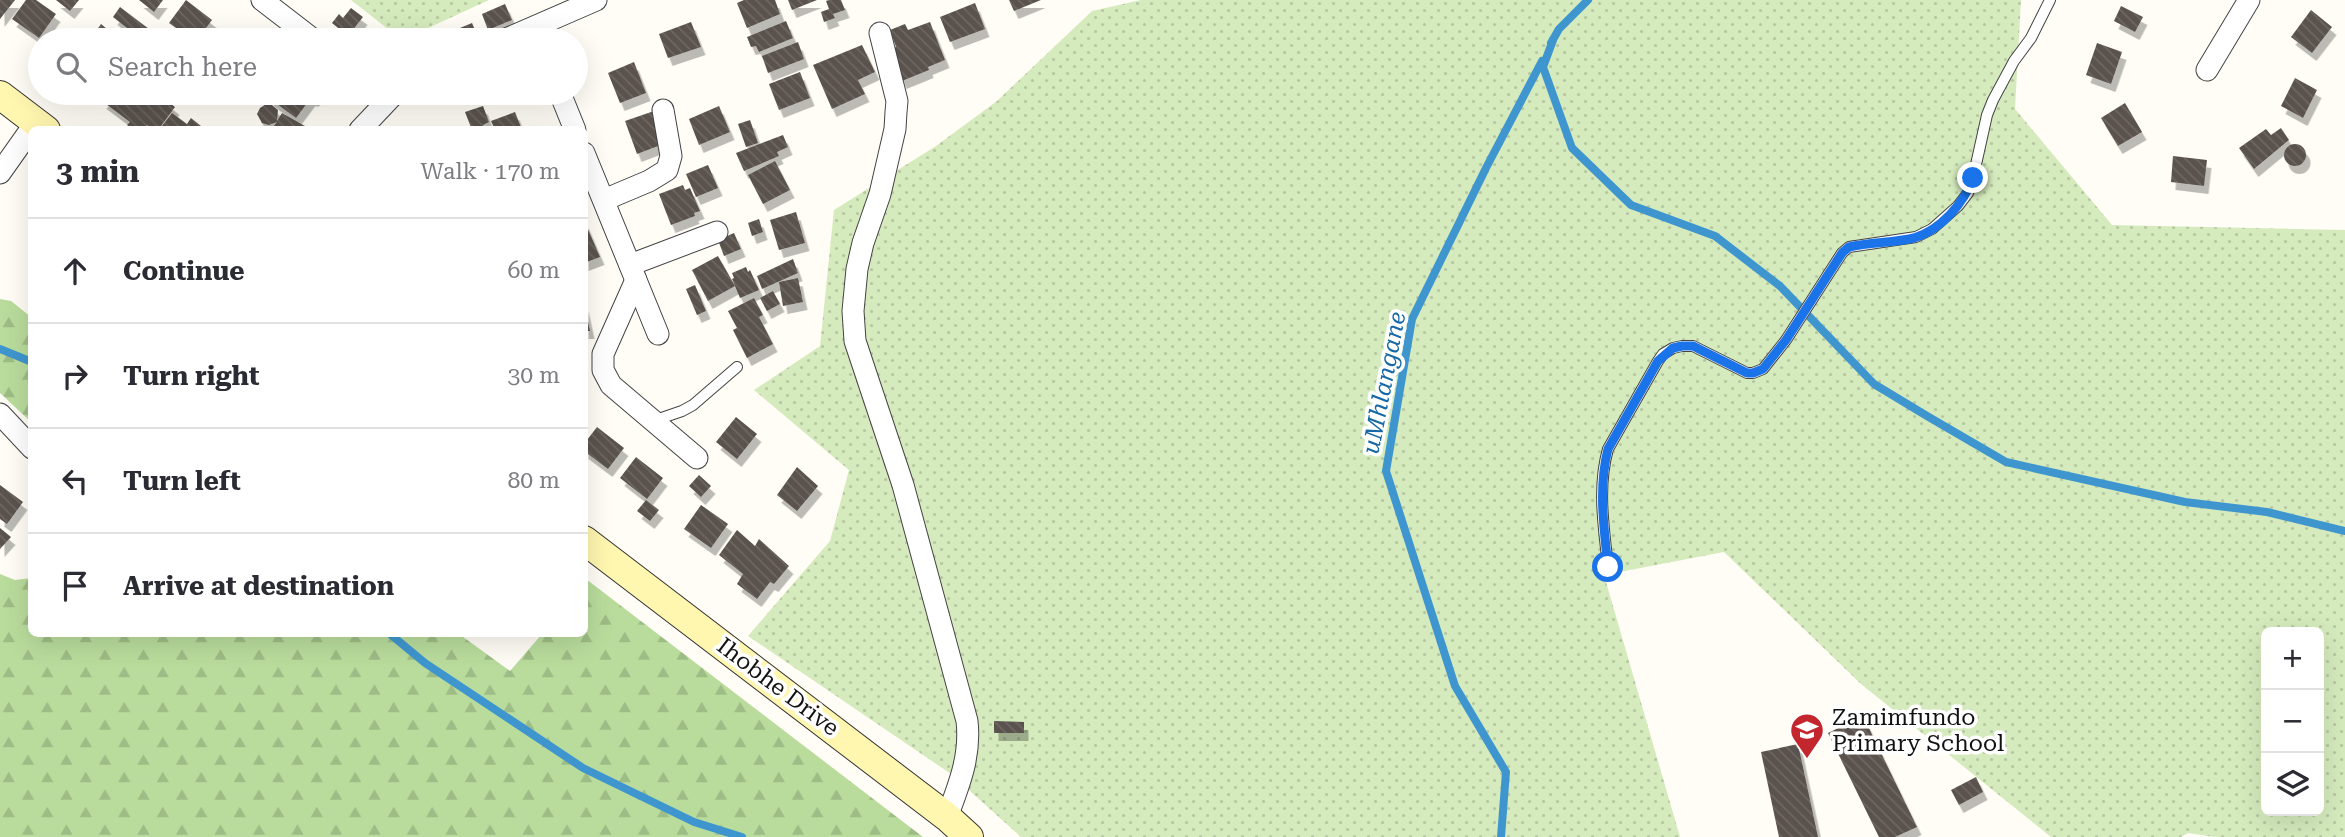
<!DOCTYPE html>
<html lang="en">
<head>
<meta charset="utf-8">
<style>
  body { margin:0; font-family:"Roboto Serif",serif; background:#f2f2f3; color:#2b2b33 }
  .controls { position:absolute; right:21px; bottom:21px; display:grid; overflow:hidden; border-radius:10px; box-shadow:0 7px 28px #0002 }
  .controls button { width:63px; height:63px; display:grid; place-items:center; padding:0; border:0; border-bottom:2px solid #e1e1e2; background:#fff; color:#2b2b33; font:35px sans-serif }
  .stop { position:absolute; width:21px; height:21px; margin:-16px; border:5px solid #1a73e8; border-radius:50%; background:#fff }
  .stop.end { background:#1a73e8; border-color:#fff; box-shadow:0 2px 7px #0008 }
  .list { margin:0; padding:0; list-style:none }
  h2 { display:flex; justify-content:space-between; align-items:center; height:91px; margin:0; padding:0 28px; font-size:30px }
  h2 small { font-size:23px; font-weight:400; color:#7c7c81 }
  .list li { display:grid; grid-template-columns:46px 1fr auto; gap:21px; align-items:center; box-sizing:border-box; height:105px; padding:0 28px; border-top:2px solid #e1e1e2 }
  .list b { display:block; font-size:26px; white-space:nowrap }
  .list em { font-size:23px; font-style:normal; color:#7c7c81 }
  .icon { flex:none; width:38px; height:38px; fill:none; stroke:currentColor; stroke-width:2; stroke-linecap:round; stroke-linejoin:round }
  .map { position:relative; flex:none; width:2345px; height:837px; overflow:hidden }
  .search { position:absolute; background:#fff; box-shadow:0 7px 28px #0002; left:28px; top:28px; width:560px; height:77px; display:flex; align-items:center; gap:18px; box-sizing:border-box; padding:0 24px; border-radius:38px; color:#7c7c81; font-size:26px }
  .panel { position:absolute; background:#fff; box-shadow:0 7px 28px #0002; left:28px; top:126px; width:560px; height:511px; border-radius:10px }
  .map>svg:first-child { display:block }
  .grass { fill:url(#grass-dots); fill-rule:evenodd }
  .forest { fill:url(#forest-firs) }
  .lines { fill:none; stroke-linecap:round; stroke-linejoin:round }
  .stream { stroke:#3f96cf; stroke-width:8 }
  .building { fill:url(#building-back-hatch); filter:url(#shadow) }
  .lane-casing { stroke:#444; stroke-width:12 }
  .street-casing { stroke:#444; stroke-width:23 }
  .secondary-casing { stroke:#333; stroke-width:30 }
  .lane { stroke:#fff; stroke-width:10 }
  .street { stroke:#fff; stroke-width:21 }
  .secondary { stroke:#fff6b0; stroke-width:28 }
  .route { stroke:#1a73e8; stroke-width:9 }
  .labels { text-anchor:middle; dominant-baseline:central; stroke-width:7; stroke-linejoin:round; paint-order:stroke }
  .street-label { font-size:23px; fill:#111; stroke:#fff }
  .poi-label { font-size:23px; fill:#111; stroke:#fff; text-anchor:start }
  .water-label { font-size:24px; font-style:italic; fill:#1768a6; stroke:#fff }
</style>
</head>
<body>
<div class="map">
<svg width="2345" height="837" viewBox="0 0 2345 837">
  <defs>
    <pattern id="grass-dots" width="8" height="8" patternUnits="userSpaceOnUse" patternTransform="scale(1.75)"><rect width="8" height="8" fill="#d5ebbd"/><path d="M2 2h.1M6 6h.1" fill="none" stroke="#b6c8a1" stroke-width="1.8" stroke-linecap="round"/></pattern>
    <pattern id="forest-firs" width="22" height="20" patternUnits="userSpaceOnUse" patternTransform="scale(1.75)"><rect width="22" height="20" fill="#b9dc9c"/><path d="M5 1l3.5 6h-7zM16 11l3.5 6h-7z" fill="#9ebc85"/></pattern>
    <pattern id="building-back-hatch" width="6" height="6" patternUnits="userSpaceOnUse" patternTransform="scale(1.75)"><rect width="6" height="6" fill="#5a524d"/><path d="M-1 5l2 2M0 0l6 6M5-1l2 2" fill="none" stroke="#6d6662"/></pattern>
    <filter id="shadow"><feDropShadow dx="4.5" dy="8" stdDeviation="0" flood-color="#0004"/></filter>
  </defs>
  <rect width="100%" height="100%" fill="#fffdf5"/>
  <!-- grass -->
  <g class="grass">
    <path d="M351,0H489L402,40Z"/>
    <path d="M1141,0H2021L2015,109L2112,225L2345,230V837H2214L2188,833L2181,837H2051L1861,684L1724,552L1604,575L1680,837H1021L951,774L748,636L830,541L849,470L754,390L820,346L834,210L936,146L997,101L1092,11ZM2266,632H2319V811H2266Z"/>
  </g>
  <!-- forest -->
  <g class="forest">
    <path d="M0,299L11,301L31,317V422L0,393Z"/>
    <path d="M0,574L15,580L31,578L32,634H459L510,671L542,634H584L586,579L923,837H0Z"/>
  </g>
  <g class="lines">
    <!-- stream -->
    <g class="stream">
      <path d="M1553,40L1543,67L1572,148L1631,205L1715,236L1780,286L1874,384L1927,416L2006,462L2185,502L2267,512L2345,531"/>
      <path d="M1551,43L1559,29L1588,0"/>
      <path d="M0,349L32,362"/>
      <path d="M390,634L425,663L583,768L694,822L742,837"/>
      <path d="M1501,837L1506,772L1455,686L1386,471L1412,319L1486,168L1542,61"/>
    </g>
  </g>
  <!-- building -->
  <g class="building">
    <path d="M0,0H15L0,19Z"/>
    <path d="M26,0H36L56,14L39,38L12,19Z"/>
    <path d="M56,0H79L70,11Z"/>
    <path d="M139,0H163L154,12Z"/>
    <path d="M186,0L212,20L197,40H193L169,23Z"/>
    <path d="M744,0H775L780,14L747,28L737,3Z"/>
    <path d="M788,0H817L792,10Z"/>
    <path d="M829,0H841L845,10L833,14L835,18L824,22L821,12L829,9L826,1Z"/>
    <path d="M1009,0H1041L1014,11Z"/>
    <path d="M975,3L985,29L950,42L940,17Z"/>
    <path d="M505,4L512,20L488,30L482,14Z"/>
    <path d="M2121,6L2143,17L2135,32L2114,21Z"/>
    <path d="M120,7L149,29L141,39L113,17Z"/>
    <path d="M351,8L363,17L348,36L332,23L339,14L343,18Z"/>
    <path d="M2311,10L2332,27L2312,53L2291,37Z"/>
    <path d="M786,21L793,38L759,52L756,46L751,47L747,37Z"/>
    <path d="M691,22L701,47L668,58L659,34Z"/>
    <path d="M930,22L945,60L928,67L929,70L902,81L890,49L896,47L890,30L905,24L908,30Z"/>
    <path d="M472,23L477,35L465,40L460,28Z"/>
    <path d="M101,24L113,34L108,40H102L94,34Z"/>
    <path d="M798,42L804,59L768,73L762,56Z"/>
    <path d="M2097,43L2122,52L2111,84L2086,75Z"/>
    <path d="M862,45L875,72L858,80L865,94L832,109L813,65Z"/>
    <path d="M634,62L646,93L620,103L608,73Z"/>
    <path d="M800,72L810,98L779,110L769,84Z"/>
    <path d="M2295,78L2317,90L2303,118L2281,106Z"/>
    <path d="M108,93H161L168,97L166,100L175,107L158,130H153L147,125L144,130H133L127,125L130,122L102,101Z"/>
    <path d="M273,93H319L314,99L311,98L296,118L269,98Z"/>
    <path d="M2125,103L2142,132L2118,146L2101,118Z"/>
    <path d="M266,104L272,105L278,110L277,121L282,113L312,130H276L273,127L277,122L269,125L262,123L257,114L260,108Z"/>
    <path d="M483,106L489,122L483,125L485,130H472L465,112Z"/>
    <path d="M719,106L730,132L699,145L689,119Z"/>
    <path d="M654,111L666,143L637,154L625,121Z"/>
    <path d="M515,112L522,130H495L491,121Z"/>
    <path d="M172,113L187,124L191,118L206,130H159Z"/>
    <path d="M750,120L758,143L746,147L738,124Z"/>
    <path d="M2281,128L2289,140L2254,169L2239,148L2266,129L2271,135Z"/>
    <path d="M783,135L788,147L777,152L779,156L744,171L736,153Z"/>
    <circle cx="2295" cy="155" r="11"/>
    <path d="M2173,156L2207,160L2204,186L2171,182Z"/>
    <path d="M775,161L790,190L763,204L748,175Z"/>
    <path d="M708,165L718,188L696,197L686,174Z"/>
    <path d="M683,185L685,190L690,188L700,211L694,213L695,216L671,225L659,194Z"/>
    <path d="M796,212L805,243L779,250L770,220Z"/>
    <path d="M759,219L763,232L752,236L748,223Z"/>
    <path d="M584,220L600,257L584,263Z"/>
    <path d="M734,233L741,249L724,256L718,240Z"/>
    <path d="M718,256L735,286L708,301L692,270Z"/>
    <path d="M793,259L798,273L762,289L757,276Z"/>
    <path d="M746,267L748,272L750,270L759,290L740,298L732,279L734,278L732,273Z"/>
    <path d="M798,278L803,302L783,306L779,282Z"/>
    <path d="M695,285L706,311L697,315L686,289Z"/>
    <path d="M773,291L780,304L767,311L760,298Z"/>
    <path d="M754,298L763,315L759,317L773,344L747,358L733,330L737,328L728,311Z"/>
    <path d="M584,303L590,331H584Z"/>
    <path d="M736,417L757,434L737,459L716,442Z"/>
    <path d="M597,427L624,448L608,469L584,451V444Z"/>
    <path d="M636,457L663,478L647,499L620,478Z"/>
    <path d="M797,467L818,486L797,511L777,495Z"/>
    <path d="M699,475L711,486L701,497L689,486Z"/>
    <path d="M0,485L23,502L7,524L0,519Z"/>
    <path d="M646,500L659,510L650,521L637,511Z"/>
    <path d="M701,505L728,524L711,548L684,529Z"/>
    <path d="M0,528L11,537L0,549Z"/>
    <path d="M737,530L755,546L759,539L789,566L774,584L770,582L757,599L737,584L743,574L719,555Z"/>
    <path d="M1863,716L1917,827L1895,837H1879L1828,733Z"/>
    <path d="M994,721L1024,722V733H994Z"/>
    <path d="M1798,744L1818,837H1779L1761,752Z"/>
    <path d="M1976,777L1983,792L1959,805L1951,790Z"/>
  </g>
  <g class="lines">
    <!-- lane casing -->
    <g class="lane-casing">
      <g id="lane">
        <path d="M653,421L682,411L693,405L737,367"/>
        <path d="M1608,567C1604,528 1597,488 1608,449L1658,361L1663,354L1673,348L1682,346H1693L1747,373H1753L1763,369L1786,340L1842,253L1849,247L1916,237L1932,229L1958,206L1968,193L1973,178L1987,115L1993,100L2014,61L2031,38L2050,0"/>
      </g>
    </g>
    <!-- street casing -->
    <g class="street-casing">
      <g id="street">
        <path d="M262,0L314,40"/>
        <path d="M880,33L897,101L896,112L895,129L880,194L863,243L857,269L853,311L855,341L903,485L967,721C971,756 959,785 947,817"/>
        <path d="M504,40L596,0"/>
        <path d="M2207,70L2249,0"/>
        <path d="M560,93L575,130"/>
        <path d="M360,130L395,93"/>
        <path d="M584,153L658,334"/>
        <path d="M0,173L36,122"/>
        <path d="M604,200L649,181L667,170L671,156L663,110"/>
        <path d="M630,265L717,232"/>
        <path d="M636,280L603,354V370L611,385L697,458"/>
        <path d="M0,414L32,448"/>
      </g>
    </g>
    <!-- secondary casing -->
    <g class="secondary-casing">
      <g id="secondary">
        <path d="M0,95L46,130"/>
        <path d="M584,540L947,817L969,837"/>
      </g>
    </g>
    <!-- lane -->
    <use href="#lane" class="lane"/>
    <!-- street -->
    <use href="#street" class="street"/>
    <!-- secondary -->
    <use href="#secondary" class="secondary"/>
  </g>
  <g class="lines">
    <!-- route -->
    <path class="route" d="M1608,567C1604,528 1598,488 1608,449L1658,361L1673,348L1682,346H1693L1747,373H1753L1763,369L1786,340L1842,253L1849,247C1871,242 1893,243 1914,238C1941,230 1964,203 1973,178"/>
  </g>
  <!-- icons -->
  <defs>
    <g id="school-pin" transform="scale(1.75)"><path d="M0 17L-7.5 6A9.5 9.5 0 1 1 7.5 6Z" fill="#c4262e" stroke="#fff"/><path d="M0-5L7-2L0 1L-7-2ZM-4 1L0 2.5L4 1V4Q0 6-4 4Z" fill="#fff"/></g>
  </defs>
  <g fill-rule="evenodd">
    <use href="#school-pin" x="1807" y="730"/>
  </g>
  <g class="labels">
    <!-- street labels -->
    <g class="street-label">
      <text transform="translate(778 687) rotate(37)">Ihobhe Drive</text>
    </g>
    <!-- poi labels -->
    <g class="poi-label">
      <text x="1832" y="717">Zamimfundo<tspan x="1832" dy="26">Primary School</tspan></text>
    </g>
    <!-- water labels -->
    <g class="water-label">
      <text transform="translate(1384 383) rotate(-79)">uMhlangane</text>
    </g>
  </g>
</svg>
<div class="controls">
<button>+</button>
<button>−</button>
<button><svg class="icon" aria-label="layers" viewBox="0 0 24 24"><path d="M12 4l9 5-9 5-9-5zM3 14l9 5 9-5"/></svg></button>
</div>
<div class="stop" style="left:1608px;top:567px"></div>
<div class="stop end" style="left:1973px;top:178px"></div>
<div class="search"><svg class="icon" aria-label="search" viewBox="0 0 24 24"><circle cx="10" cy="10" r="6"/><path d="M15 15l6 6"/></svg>Search here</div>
<section class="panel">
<h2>3 min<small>Walk · 170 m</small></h2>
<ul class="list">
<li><svg class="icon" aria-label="ahead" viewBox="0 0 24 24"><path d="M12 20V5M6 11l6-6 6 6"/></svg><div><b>Continue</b></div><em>60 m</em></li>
<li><svg class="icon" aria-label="right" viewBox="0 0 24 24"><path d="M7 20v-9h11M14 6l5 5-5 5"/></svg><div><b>Turn right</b></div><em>30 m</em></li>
<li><svg class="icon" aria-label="left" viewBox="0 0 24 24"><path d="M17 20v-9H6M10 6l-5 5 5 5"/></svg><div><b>Turn left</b></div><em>80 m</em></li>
<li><svg class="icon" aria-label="arrive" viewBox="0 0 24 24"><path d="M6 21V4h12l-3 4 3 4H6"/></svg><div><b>Arrive at destination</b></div></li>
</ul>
</section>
</div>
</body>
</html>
